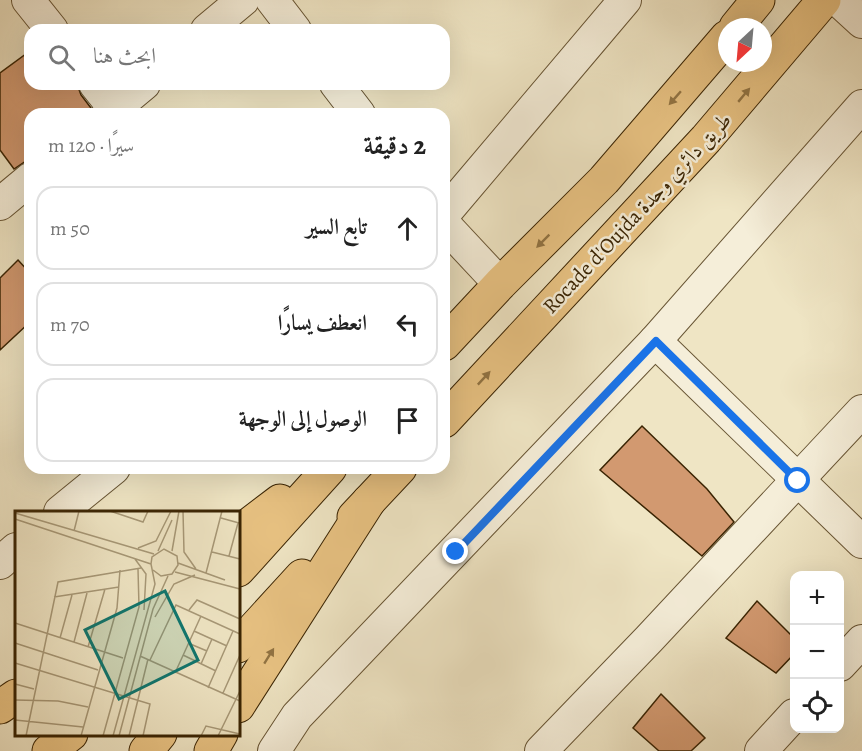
<!DOCTYPE html>
<html lang="ar">
<head>
<meta charset="utf-8">
<style>
  body { margin:0; font-family:Alegreya,Amiri,serif; background:#f6f6f6; color:#222; direction:rtl }
  .controls { position:absolute; right:18px; bottom:18px; display:grid; overflow:hidden; border-radius:12px; box-shadow:0 6px 24px #0002 }
  .controls button { width:54px; height:54px; display:grid; place-items:center; padding:0; border:0; border-bottom:2px solid #e0e0e0; background:#fff; color:#222; font:30px sans-serif }
  .compass { position:absolute; left:718px; top:18px; width:54px; height:54px; border-radius:50%; background:#fff; box-shadow:0 6px 24px #0002; rotate:206deg }
  .stop { position:absolute; width:18px; height:18px; margin:-14px; border:4px solid #1a73e8; border-radius:50%; background:#fff }
  .stop.end { background:#1a73e8; border-color:#fff; box-shadow:0 2px 6px #0008 }
  .list { margin:0; padding:0; list-style:none }
  h2 { display:flex; justify-content:space-between; align-items:center; height:78px; margin:0; padding:0 24px; font-size:26px }
  h2 small { font-size:20px; font-weight:400; color:#767676 }
  .list li { display:grid; grid-template-columns:39px 1fr auto; gap:18px; align-items:center; box-sizing:border-box; height:84px; margin:0 12px 12px; padding:0 12px; border:2px solid #e0e0e0; border-radius:18px }
  .list b { display:block; font-size:22px; white-space:nowrap }
  .list em { font-size:20px; font-style:normal; color:#767676 }
  .icon { flex:none; width:33px; height:33px; fill:none; stroke:currentColor; stroke-width:2; stroke-linecap:round; stroke-linejoin:round }
  .map { position:relative; flex:none; width:862px; height:751px; overflow:hidden; direction:ltr }
  .search { position:absolute; background:#fff; box-shadow:0 6px 24px #0002; left:24px; top:24px; width:426px; height:66px; display:flex; align-items:center; gap:15px; box-sizing:border-box; padding:0 21px; border-radius:18px; color:#767676; font-size:22px }
  .panel { position:absolute; background:#fff; box-shadow:0 6px 24px #0002; left:24px; top:108px; width:426px; height:366px; border-radius:18px; direction:rtl }
  .map>svg:first-child { display:block }
  .building { fill:#d29970; stroke:#3a2403; stroke-width:1.5 }
  .lines { fill:none; stroke-linecap:round; stroke-linejoin:round }
  .street-casing { stroke:#675433; stroke-width:34 }
  .highway-casing { stroke:#3a2403; stroke-width:35 }
  .street { stroke:#f5eed9; stroke-width:32 }
  .highway { stroke:#e8c282; stroke-width:33 }
  .oneway { fill:#917342 }
  .route { stroke:#1a73e8; stroke-width:8 }
  .labels { text-anchor:middle; dominant-baseline:central; stroke-width:5; stroke-linejoin:round; paint-order:stroke }
  .street-label { font-size:21px; fill:#3a2403; stroke:#f5eed9 }
  .inset-road { fill:none; stroke:#a79877; stroke-width:1.5 }
  .view { fill:#0f766e; fill-opacity:0.15; stroke:#0f766e; stroke-width:3 }
  .inset-edge { fill:none; stroke:#3a2403; stroke-width:3 }
</style>
</head>
<body>
<div class="map">
<svg width="862" height="751" viewBox="0 0 862 751">
  <rect width="100%" height="100%" fill="#efe5c4"/>
  <filter id="stains"><feTurbulence type="fractalNoise" baseFrequency=".00333" numOctaves="4"/><feColorMatrix values="0 0 0 0 .2 0 0 0 0 .09 0 0 0 0 .02 0 0 0 .5 -.17"/></filter>
  <radialGradient id="worn" r=".72"><stop offset=".6" stop-color="#630" stop-opacity="0"/><stop offset="1" stop-color="#630" stop-opacity=".3"/></radialGradient>
  <!-- building -->
  <g class="building">
    <path d="M30,51V84H77L81,95L91,108V113L30,114V161H26L14,169L0,150V73Z"/>
    <path d="M18,260L30,273V322L0,350V278Z"/>
    <path d="M642,426L707,489L734,522L702,556L600,470Z"/>
    <path d="M757,601L795,639V653L776,673L726,638Z"/>
    <path d="M661,694L705,738L691,751H659L633,728Z"/>
  </g>
  <g class="lines">
    <!-- street casing -->
    <g class="street-casing">
      <g id="street">
        <path d="M28,0L52,30"/>
        <path d="M272,0L295,30"/>
        <path d="M838,0L862,22"/>
        <path d="M207,30L243,0"/>
        <path d="M95,84L115,109"/>
        <path d="M336,84L359,114"/>
        <path d="M108,114L144,84"/>
        <path d="M0,204L30,179"/>
        <path d="M444,214L625,0"/>
        <path d="M444,224L500,284"/>
        <path d="M655,341L862,542"/>
        <path d="M60,512L114,468"/>
        <path d="M0,563L16,549"/>
        <path d="M840,665L862,641"/>
        <path d="M274,751L297,716L655,341L862,106"/>
        <path d="M541,751L649,639L862,411"/>
        <path d="M761,751L794,715"/>
      </g>
    </g>
    <!-- highway casing -->
    <g class="highway-casing">
      <g id="highway">
        <path d="M736,27L758,0"/>
        <path d="M444,344L500,284L604,180L727,37"/>
        <path d="M444,421L706,139L824,0"/>
        <path d="M354,517L400,468"/>
        <path d="M238,533L280,501"/>
        <path d="M238,570L330,468"/>
        <path d="M238,646L302,576"/>
        <path d="M238,706L369,501"/>
        <path d="M0,707L16,696"/>
        <path d="M49,751L71,734"/>
        <path d="M146,751L160,734"/>
        <path d="M211,751L221,734"/>
      </g>
    </g>
    <!-- street -->
    <use href="#street" class="street"/>
    <!-- highway -->
    <use href="#highway" class="highway"/>
  </g>
  <!-- one-way arrows -->
  <defs><path id="oneway-solid" d="M-6-.8H1V-3.2L6.5 0L1 3.2V.8H-6Z" transform="scale(1.5)"/></defs>
  <g class="oneway">
    <use href="#oneway-solid" transform="translate(744 95) rotate(-50)"/>
    <use href="#oneway-solid" transform="translate(675 98) rotate(131)"/>
    <use href="#oneway-solid" transform="translate(543 241) rotate(135)"/>
    <use href="#oneway-solid" transform="translate(484 378) rotate(-47)"/>
    <use href="#oneway-solid" transform="translate(269 656) rotate(-58)"/>
  </g>
  <g class="lines">
    <!-- route -->
    <path class="route" d="M456,552L656,341L798,481"/>
  </g>
  <g class="labels">
    <!-- street labels -->
    <g class="street-label">
      <text transform="translate(637 213) rotate(-47)">Rocade d'Oujda طريق دائري وجدة</text>
    </g>
  </g>
  <!-- overview -->
  <g transform="translate(15 511)">
    <rect width="225" height="225" fill="#efe5c4"/>
    <path class="inset-road" d="M95,0L128,11L133,0M168,0L169,41L181,58M0,2L139,43M206,7L224,12M0,8L136,53M59,20L64,0M123,37L141,30L156,0M143,40L157,9M157,40L164,0M197,41L225,48M214,45L223,12M120,48L131,63L129,99M163,52L210,69M160,61L225,78M191,62L207,0M39,86L104,76M174,99L182,89L225,108M140,106L159,73L180,64M0,112L108,147M179,120L212,135M45,127L57,84M59,131L72,82M0,132L83,159M173,132L192,140M73,136L90,78M168,144L201,160M125,145L225,190M135,149L161,94L225,123M0,152L135,193L128,225M186,153L197,128M160,162L186,105M0,173L19,178M193,177L218,120M208,182L225,144M0,189L43,190L73,196M0,209L68,216M11,225L43,71L126,57M66,225L102,97L105,59M88,225L124,96L123,58M98,225L140,73L136,53L137,46L149,38L162,45L163,54L157,63L146,65L138,59M104,225L138,98L153,65M114,225L133,148M186,225L191,215L225,223M203,225L225,180"/>
    <path class="view" d="M150,80L183,149L104,188L70,119Z"/>
    <rect width="225" height="225" class="inset-edge"/>
  </g>
  <rect width="100%" height="100%" filter="url(#stains)"/>
  <rect width="100%" height="100%" fill="url(#worn)"/>
</svg>
<div class="controls">
<button>+</button>
<button>−</button>
<button><svg class="icon" aria-label="locate" viewBox="0 0 24 24"><circle cx="12" cy="12" r="6"/><path d="M12 2v4M12 18v4M2 12h4M18 12h4"/></svg></button>
</div>
<svg class="compass" viewBox="-18 -18 36 36"><path d="M0-13l5 13h-10z" fill="#e53935"/><path d="M0 13l5-13h-10z" fill="#767676"/></svg>
<div class="stop" style="left:798px;top:481px"></div>
<div class="stop end" style="left:456px;top:552px"></div>
<div class="search"><svg class="icon" aria-label="search" viewBox="0 0 24 24"><circle cx="10" cy="10" r="6"/><path d="M15 15l6 6"/></svg>ابحث هنا</div>
<section class="panel">
<h2>2 دقيقة<small>سيرًا · 120 m</small></h2>
<ul class="list">
<li><svg class="icon" aria-label="ahead" viewBox="0 0 24 24"><path d="M12 20V5M6 11l6-6 6 6"/></svg><div><b>تابع السير</b></div><em>50 m</em></li>
<li><svg class="icon" aria-label="left" viewBox="0 0 24 24"><path d="M17 20v-9H6M10 6l-5 5 5 5"/></svg><div><b>انعطف يسارًا</b></div><em>70 m</em></li>
<li><svg class="icon" aria-label="arrive" viewBox="0 0 24 24"><path d="M6 21V4h12l-3 4 3 4H6"/></svg><div><b>الوصول إلى الوجهة</b></div></li>
</ul>
</section>
</div>
</body>
</html>
